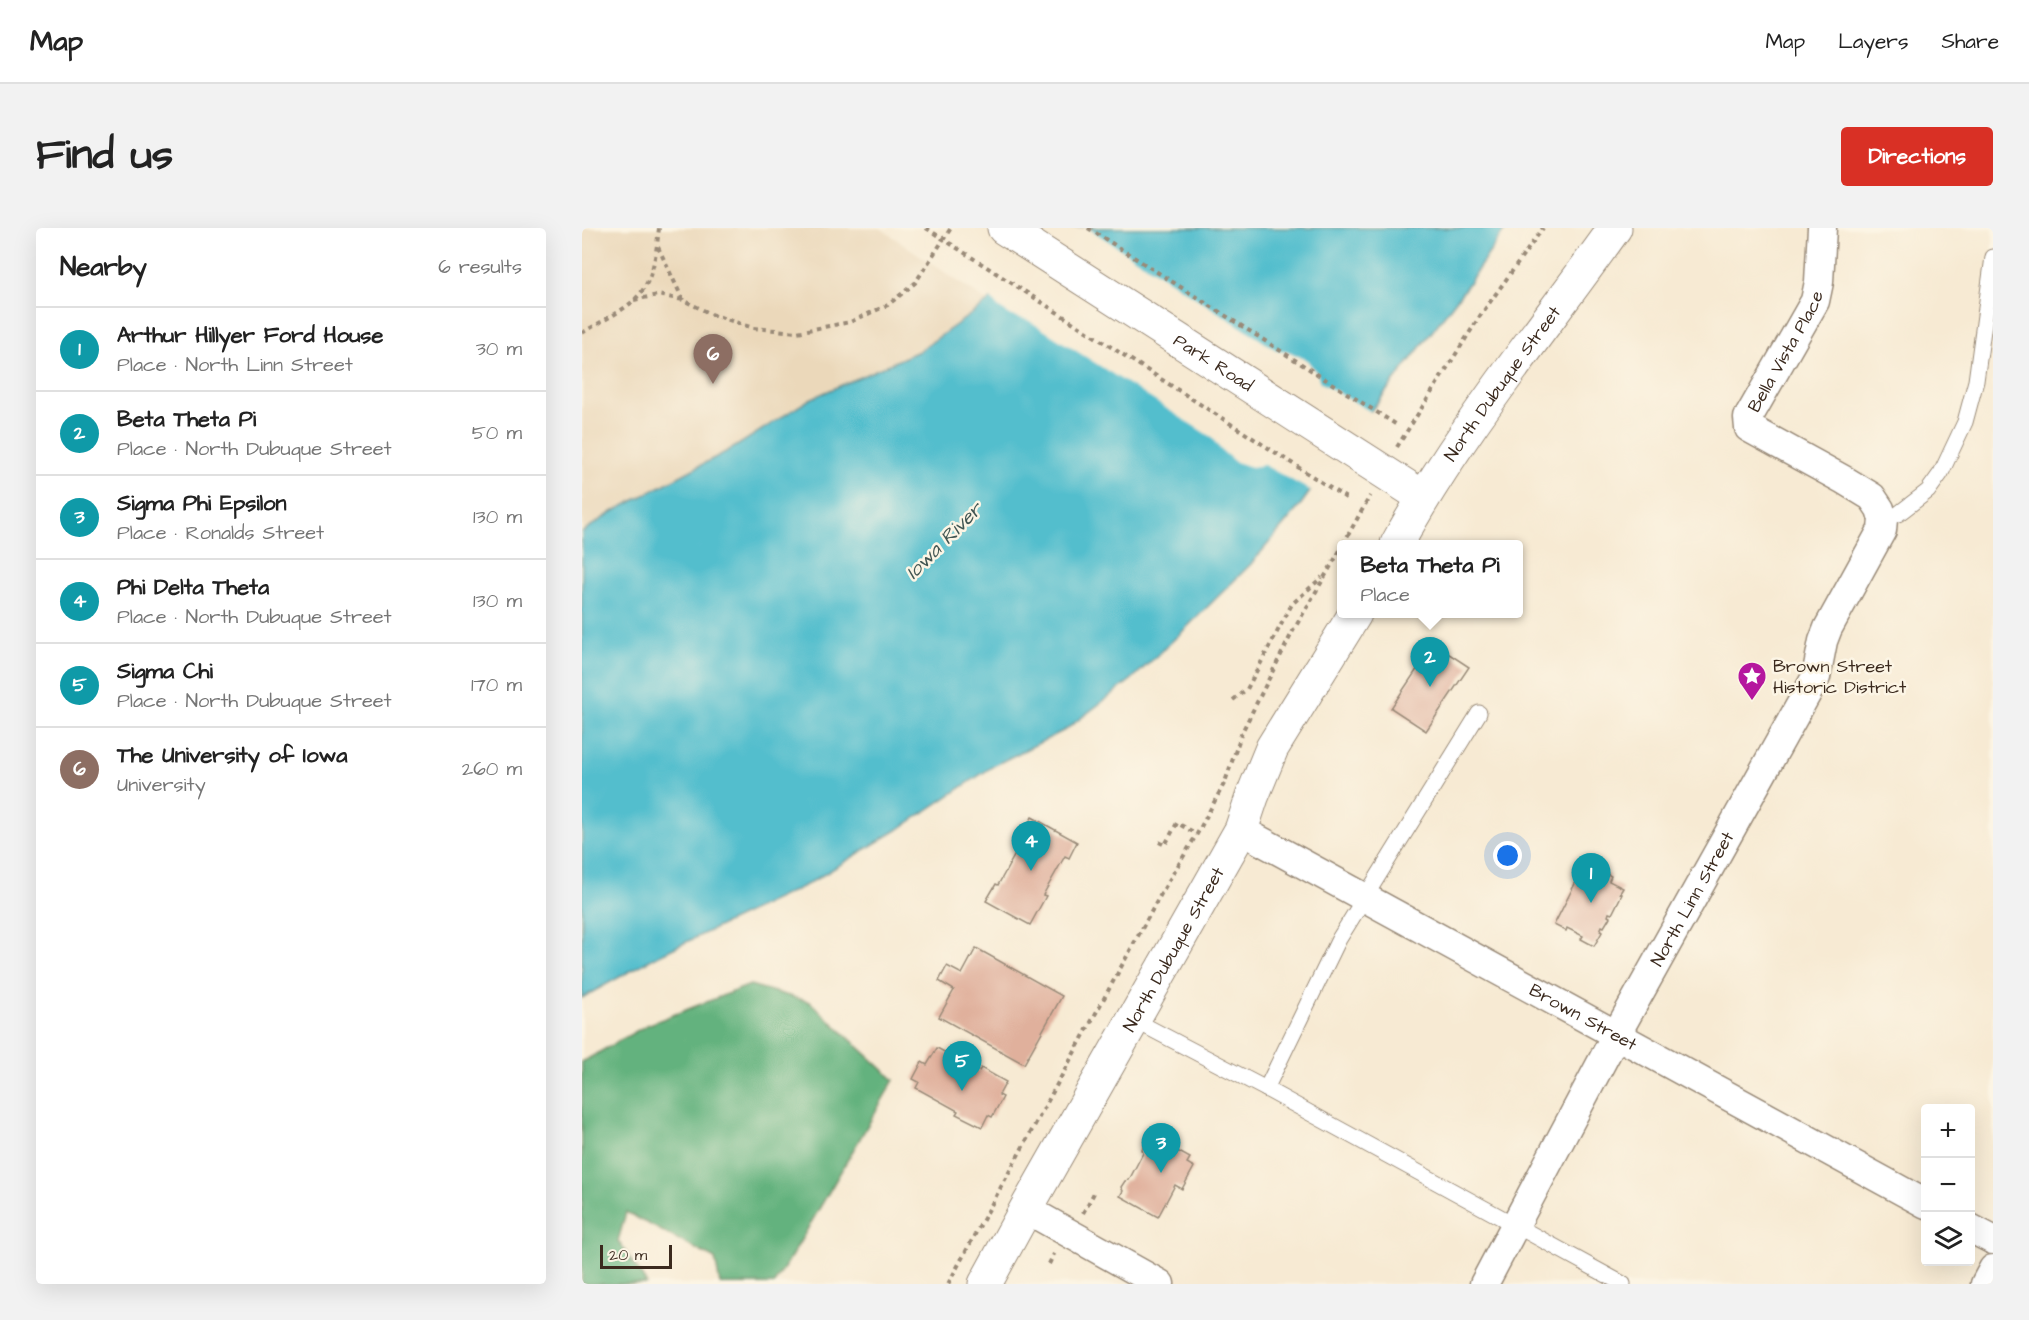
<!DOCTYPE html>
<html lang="en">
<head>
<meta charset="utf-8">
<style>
  body { margin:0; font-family:"Architects Daughter",sans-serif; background:#f2f2f2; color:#222 }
  .controls { position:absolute; right:18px; bottom:18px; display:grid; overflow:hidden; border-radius:6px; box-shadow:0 6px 24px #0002 }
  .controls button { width:54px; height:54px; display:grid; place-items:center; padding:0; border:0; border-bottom:2px solid #e0e0e0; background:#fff; color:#222; font:30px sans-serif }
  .scale { position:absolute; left:18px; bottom:15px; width:72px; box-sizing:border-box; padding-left:6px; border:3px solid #3b2a1e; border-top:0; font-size:16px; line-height:21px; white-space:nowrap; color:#3b2a1e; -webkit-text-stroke:4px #fcf5e5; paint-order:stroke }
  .you { position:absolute; left:926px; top:628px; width:21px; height:21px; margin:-15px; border:4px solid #fff; border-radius:50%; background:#1a73e8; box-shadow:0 0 0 9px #1a73e833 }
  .badge { display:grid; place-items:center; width:39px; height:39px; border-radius:50%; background:#d93025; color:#fff; font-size:20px; font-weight:700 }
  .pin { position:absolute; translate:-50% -50px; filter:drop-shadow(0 2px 3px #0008) }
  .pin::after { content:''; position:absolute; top:32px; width:21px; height:18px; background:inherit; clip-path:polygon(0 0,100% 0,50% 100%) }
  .popup { position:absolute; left:755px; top:312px; width:186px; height:78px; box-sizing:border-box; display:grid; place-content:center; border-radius:6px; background:#fff; filter:drop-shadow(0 2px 4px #0005); font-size:20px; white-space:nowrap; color:#767676 }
  .popup b { font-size:22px; color:#222 }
  .popup::after { content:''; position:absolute; left:50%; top:100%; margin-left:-12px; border:12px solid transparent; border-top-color:#fff }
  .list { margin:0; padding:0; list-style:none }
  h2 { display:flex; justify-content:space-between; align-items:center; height:78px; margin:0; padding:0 24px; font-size:26px }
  h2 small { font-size:20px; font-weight:400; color:#767676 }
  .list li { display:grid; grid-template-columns:39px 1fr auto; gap:18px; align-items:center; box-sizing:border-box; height:84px; padding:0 24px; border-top:2px solid #e0e0e0 }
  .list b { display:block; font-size:22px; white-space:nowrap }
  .list p { margin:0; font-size:20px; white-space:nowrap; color:#767676 }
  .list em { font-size:20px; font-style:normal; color:#767676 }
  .icon { flex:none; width:33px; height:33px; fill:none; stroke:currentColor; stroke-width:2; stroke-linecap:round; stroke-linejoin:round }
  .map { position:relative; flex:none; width:1411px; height:1056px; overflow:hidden; border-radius:6px }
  header { display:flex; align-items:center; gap:36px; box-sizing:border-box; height:84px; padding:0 30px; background:#fff; border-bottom:2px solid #e0e0e0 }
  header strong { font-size:28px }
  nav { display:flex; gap:33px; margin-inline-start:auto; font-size:21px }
  .intro { display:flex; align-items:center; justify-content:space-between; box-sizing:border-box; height:144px; padding:0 36px }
  h1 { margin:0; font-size:42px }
  .button { padding:15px 27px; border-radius:6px; background:#d93025; color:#fff; font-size:21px; font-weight:700 }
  main { display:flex; gap:36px; padding:0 36px }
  aside { flex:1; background:#fff; border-radius:6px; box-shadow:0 6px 24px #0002 }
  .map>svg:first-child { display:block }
  .built { fill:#ebd8ba }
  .forest { fill:#64b27e; stroke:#506e4e; stroke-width:1.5 }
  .water { fill:#52becd; stroke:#467476; stroke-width:1.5 }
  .pier { fill:#f7ead3 }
  .building { fill:#e0b09c }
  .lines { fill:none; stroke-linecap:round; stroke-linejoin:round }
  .service-casing { stroke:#998a78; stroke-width:17 }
  .minor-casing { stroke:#998a78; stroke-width:31 }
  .secondary-casing { stroke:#998a78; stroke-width:35 }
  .path { stroke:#998a78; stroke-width:4; stroke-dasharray:4.5 4.5; stroke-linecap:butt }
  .service { stroke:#fff; stroke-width:15 }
  .minor { stroke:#fff; stroke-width:28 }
  .secondary { stroke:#fff; stroke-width:33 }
  .path-bridge { stroke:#998a78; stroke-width:4; stroke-dasharray:4.5 4.5; stroke-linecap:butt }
  .labels { text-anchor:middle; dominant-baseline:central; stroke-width:5; stroke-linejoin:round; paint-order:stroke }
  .street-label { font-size:18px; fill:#3b2a1e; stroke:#fcf5e5 }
  .poi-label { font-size:18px; fill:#3b2a1e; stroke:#fcf5e5; text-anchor:start }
  .water-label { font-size:20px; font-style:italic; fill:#425653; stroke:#fcf5e5 }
</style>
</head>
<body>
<header>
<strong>Map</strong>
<nav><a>Map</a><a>Layers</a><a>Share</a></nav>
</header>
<div class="intro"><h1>Find us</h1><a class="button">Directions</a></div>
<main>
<aside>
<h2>Nearby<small>6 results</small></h2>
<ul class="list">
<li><span class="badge" style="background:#0f9aa8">1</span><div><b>Arthur Hillyer Ford House</b><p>Place · North Linn Street</p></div><em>30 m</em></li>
<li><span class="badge" style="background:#0f9aa8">2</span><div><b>Beta Theta Pi</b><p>Place · North Dubuque Street</p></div><em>50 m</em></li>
<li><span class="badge" style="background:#0f9aa8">3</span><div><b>Sigma Phi Epsilon</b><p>Place · Ronalds Street</p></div><em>130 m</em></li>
<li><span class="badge" style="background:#0f9aa8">4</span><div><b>Phi Delta Theta</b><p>Place · North Dubuque Street</p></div><em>130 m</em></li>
<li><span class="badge" style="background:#0f9aa8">5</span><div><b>Sigma Chi</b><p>Place · North Dubuque Street</p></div><em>170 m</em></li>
<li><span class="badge" style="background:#8d6e63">6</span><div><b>The University of Iowa</b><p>University</p></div><em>260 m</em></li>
</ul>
</aside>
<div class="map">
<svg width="1411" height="1056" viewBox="0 0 1411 1056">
  <rect width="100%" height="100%" fill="#fcf5e5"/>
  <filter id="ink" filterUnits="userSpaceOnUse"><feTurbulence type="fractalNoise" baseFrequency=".0167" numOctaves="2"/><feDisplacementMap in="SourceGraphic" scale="12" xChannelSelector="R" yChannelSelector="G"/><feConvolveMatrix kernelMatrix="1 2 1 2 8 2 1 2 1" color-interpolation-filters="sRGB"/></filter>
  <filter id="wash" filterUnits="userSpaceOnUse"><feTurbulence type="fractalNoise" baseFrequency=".008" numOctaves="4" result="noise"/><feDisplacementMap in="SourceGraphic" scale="24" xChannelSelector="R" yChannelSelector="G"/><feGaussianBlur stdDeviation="1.35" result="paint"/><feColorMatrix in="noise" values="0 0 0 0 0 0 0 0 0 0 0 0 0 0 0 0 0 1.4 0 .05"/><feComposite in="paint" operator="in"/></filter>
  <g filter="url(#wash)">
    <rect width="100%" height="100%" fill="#f7ead3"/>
    <!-- built -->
    <path class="built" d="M0,0H298L406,74L337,123L228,171L153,219L32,283L0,304Z"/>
    <!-- forest -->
    <path class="forest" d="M168,757L228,774L312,852L215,1019L192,1056H138L133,1031L44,984L36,1013L65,1056H0V834L65,797Z"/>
    <!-- water -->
    <path class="water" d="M473,0H924L884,59L820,143L749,234L717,279L670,335L603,401L549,452L483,502L413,537L320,599L226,656L77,727L0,770V304L32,283L153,219L228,171L337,123L406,74Z"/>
    <!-- pier -->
    <path class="pier" d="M469,0H506L696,123L708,124L725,132L735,145L738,154L791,185L751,235L731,264L682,237L670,239L653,234L639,222L629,209L446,92L430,88L417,80L407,68Z"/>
    <g id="blocks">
      <!-- building -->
      <g class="building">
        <path d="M852,416L887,439L844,503L809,480Z"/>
        <path d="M450,589L495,614L487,630L483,628L461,667L464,668L448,697L404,673L414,656L416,657L442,610L440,609Z"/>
        <path d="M1004,634L1029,648L1027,653L1041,660L1038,665L1040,666L1030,686L1027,685L1026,688L1028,689L1022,699L1020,698L1018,703L1020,704L1012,718L999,711L1001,708L985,700L984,703L972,697Z"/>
        <path d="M394,720L480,768L442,836L357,789L372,762L357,753L365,738L380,746Z"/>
        <path d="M355,820L397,843L399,840L424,854L417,867L421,869L410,889L406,887L400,899L374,886L376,883L334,860L337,854L331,851L340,834L345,837Z"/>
        <path d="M570,909L608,930L605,935L612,939L600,961L593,957L576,989L538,968L541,963L539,959L543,953L547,952L561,925L560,921L563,915L568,913Z"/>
      </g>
    </g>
  </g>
  <g filter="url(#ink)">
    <use href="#blocks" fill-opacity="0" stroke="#998a78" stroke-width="1.5"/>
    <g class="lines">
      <!-- service casing -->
      <g class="service-casing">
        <g id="service">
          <path d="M1301,291L1316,286L1346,263L1359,245L1383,194L1394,153L1411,29"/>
          <path d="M552,792L684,861L1041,1056"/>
          <path d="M684,861L757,711L897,485"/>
        </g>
      </g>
      <!-- minor casing -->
      <g class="minor-casing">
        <g id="minor">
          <path id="s1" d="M659,602L1344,976"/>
          <path d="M444,981L578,1056"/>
          <path d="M1388,1000L1411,1012"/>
          <path id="s2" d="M902,1056L1034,807L1234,449L1241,413L1246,400L1300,302L1301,291L1298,281L1290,269L1262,252L1167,200L1166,190L1233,73L1237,54L1240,0"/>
          <path d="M1403,1056L1411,1041"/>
        </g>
      </g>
      <!-- secondary casing -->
      <g class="secondary-casing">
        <g id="secondary">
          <path id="s3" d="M422,0L841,269"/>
          <path id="s4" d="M815,316C876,204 959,104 1033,0"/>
          <path id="s5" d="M403,1056L444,981L659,602L670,569L690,520L773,386"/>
        </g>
      </g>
      <!-- path -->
      <g class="path">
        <path d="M506,0L815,197"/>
        <path d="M76,19L101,72"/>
        <path d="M52,72L76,67L101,72L129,86L171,100L215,104L268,94L306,77L333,55L369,0"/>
        <path d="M0,105C16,95 38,85 51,73C72,55 74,25 77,0"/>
        <path d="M815,219L898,88L961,0"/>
        <path d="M761,316L788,268"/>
        <path d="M651,472L665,461L710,376L740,349"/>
        <path d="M577,614L583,617L595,595L615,606"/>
        <path d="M501,985L512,965"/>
        <path d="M467,1036L472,1026"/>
        <path d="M366,1056L580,664L615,606L643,554L660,504L711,403L760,319"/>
      </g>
      <!-- service -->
      <use href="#service" class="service"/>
      <!-- minor -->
      <use href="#minor" class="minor"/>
      <!-- secondary -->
      <use href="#secondary" class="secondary"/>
      <!-- path-bridge -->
      <path class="path-bridge" d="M344,0L764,270"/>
    </g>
  </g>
  <!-- icons -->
  <defs>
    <g id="sight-pin" transform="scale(1.5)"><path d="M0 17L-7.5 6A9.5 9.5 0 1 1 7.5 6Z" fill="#b5179e" stroke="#fcf5e5"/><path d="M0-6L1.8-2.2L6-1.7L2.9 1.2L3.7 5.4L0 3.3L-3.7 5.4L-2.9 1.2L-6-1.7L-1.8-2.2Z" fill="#fff"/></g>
  </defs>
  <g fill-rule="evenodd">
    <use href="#sight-pin" x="1170" y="448"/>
  </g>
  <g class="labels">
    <!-- street labels -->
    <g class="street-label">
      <text stroke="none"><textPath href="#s2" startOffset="1118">Bella Vista Place</textPath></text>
      <text stroke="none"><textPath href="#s3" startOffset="249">Park Road</textPath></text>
      <text stroke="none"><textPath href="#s4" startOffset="192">North Dubuque Street</textPath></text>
      <text stroke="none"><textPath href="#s2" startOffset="438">North Linn Street</textPath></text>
      <text stroke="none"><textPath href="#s5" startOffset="384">North Dubuque Street</textPath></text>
      <text stroke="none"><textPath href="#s1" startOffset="390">Brown Street</textPath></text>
    </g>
    <!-- poi labels -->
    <g class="poi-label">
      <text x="1191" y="438">Brown Street<tspan x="1191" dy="21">Historic District</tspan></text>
    </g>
    <!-- water labels -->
    <g class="water-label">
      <text transform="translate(362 313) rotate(-45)">Iowa River</text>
    </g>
  </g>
</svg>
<div class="controls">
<button>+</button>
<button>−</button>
<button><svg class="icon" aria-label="layers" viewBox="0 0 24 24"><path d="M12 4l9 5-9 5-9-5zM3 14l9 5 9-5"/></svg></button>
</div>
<div class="scale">20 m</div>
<div class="you"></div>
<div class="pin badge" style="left:1009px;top:675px;background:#0f9aa8">1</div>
<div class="pin badge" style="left:848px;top:459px;background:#0f9aa8">2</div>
<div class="popup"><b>Beta Theta Pi</b>Place</div>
<div class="pin badge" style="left:579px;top:945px;background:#0f9aa8">3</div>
<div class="pin badge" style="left:449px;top:643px;background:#0f9aa8">4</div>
<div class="pin badge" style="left:380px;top:863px;background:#0f9aa8">5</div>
<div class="pin badge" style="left:131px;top:156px;background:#8d6e63">6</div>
</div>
</main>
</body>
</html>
